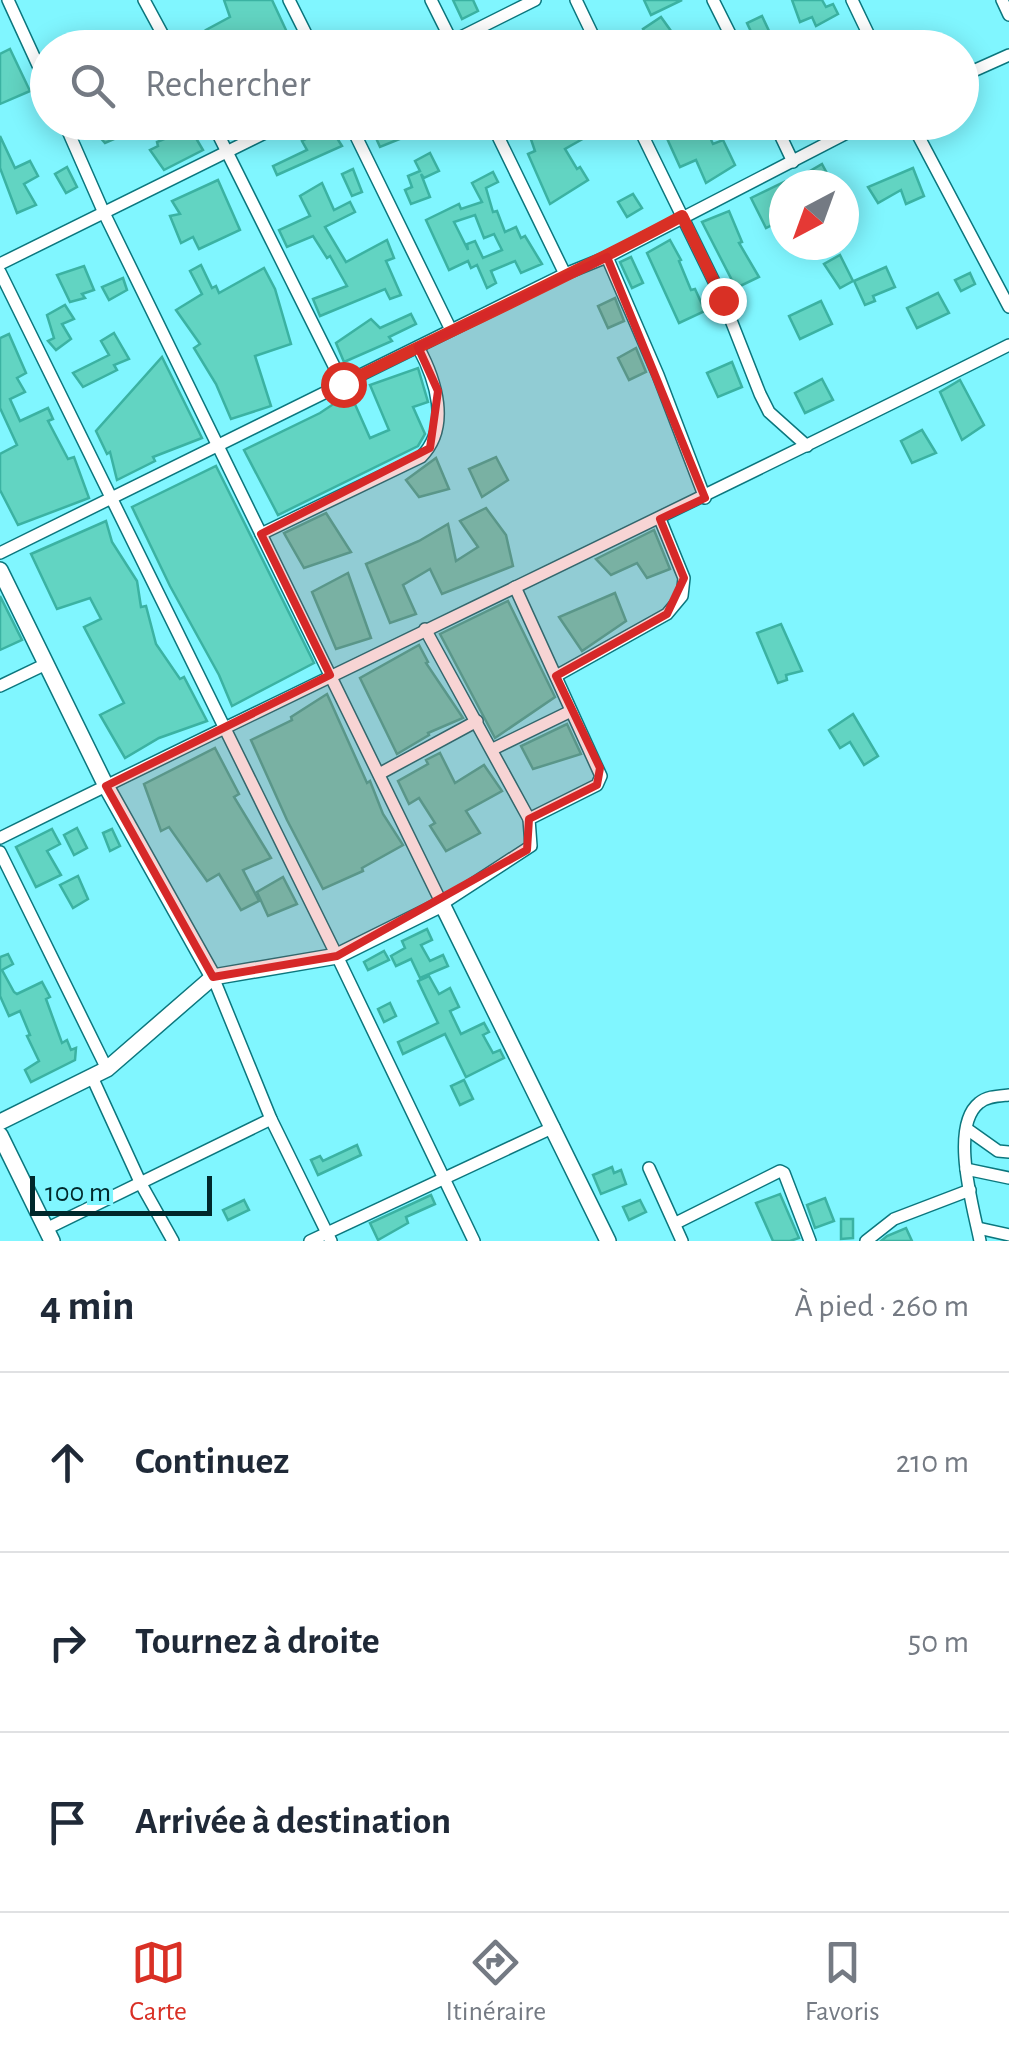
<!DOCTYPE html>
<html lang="fr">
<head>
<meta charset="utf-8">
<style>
  body { margin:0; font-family:"Alegreya Sans",sans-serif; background:#f6f6f7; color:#1f2937 }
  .compass { position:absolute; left:769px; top:170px; width:90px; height:90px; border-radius:50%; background:#fff; box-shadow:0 5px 25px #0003; rotate:221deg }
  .scale { position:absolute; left:30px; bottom:25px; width:182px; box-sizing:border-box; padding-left:10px; border:5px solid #00282b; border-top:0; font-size:28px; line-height:35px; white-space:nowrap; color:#00282b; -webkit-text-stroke:8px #80f6ff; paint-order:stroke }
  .stop { position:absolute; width:30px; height:30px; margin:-22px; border:8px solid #d93025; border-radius:50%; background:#fff }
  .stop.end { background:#d93025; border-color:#fff; box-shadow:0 2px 10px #0008 }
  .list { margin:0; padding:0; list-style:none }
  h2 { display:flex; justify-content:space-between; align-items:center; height:130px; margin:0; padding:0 40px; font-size:42px }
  h2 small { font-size:32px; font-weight:400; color:#747a83 }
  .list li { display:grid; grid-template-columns:65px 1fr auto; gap:30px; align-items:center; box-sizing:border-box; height:180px; padding:0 40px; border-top:2px solid #e0e1e3 }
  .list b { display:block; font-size:38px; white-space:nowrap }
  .list em { font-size:32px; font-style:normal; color:#747a83 }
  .icon { flex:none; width:55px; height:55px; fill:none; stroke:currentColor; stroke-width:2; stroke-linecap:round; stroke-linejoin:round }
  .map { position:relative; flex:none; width:1009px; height:1241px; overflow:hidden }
  .search { position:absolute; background:#fff; box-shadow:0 5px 25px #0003; left:30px; right:30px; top:30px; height:110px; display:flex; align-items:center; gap:25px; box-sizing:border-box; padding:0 35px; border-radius:55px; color:#747a83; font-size:38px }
  .sheet { height:670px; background:#fff }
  nav { display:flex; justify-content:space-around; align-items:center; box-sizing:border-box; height:140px; border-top:2px solid #e0e1e3; background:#fff; font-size:28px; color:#747a83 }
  nav a { display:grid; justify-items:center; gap:5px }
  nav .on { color:#d93025 }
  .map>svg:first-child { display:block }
  .building { fill:#62d4c2; stroke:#3bb2a2; stroke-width:2.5; fill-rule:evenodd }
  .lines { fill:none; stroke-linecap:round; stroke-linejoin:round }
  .street-casing { stroke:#0b777e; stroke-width:14 }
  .secondary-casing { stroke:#0b777e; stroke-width:18 }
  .street { stroke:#fff; stroke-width:11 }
  .secondary { stroke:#fff; stroke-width:15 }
  .route { stroke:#d93025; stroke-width:12 }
  .marked { fill:#d62828; fill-opacity:0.2; stroke:#d62828; stroke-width:8; stroke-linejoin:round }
</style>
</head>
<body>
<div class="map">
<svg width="1009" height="1241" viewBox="0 0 1009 1241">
  <rect width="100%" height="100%" fill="#80f6ff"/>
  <!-- building -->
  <g class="building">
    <path d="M224,0H272L286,30L288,48H218L206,30L230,17Z"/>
    <path d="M453,0H473L478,11L462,19Z"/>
    <path d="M644,0H682L651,15Z"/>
    <path d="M792,0H822L826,7L833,4L838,14L816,26L812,17L800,22Z"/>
    <path d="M762,16L769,31L754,38L747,23Z"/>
    <path d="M661,17L671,31L658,39L662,48H653L643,29Z"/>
    <path d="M853,35L859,48H826Z"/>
    <path d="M10,49L30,91L0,104V54Z"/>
    <path d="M103,122H153L105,143L92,128Z"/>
    <path d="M386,122H394L402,138L380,147L372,129Z"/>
    <path d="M525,122H578L586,137L565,149L577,169L580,167L588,180L550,204L528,154L535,151Z"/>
    <path d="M685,122H703L713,144L723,140L735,165L706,183L696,160L680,167L665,134Z"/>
    <path d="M330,127L342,146L277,175L273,166L307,150L302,141Z"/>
    <path d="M190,128L203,150L164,170L150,150L158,146L157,142Z"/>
    <path d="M0,136L15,168L30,161L38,176L24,184L36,205L17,213L0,168Z"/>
    <path d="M430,153L439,171L424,178L421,174L430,197L411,204L405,190L412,187L408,176L420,171L415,161Z"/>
    <path d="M822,164L829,177L824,179L828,185H786Z"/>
    <path d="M67,167L77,187L66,193L55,174Z"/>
    <path d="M913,168L924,196L906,204L901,190L878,203L868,187Z"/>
    <path d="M353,169L362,192L352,196L342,174Z"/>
    <path d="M493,172L498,182L486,188L493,212L497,211L505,232L516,227L521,238L525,236L542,264L521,273L515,261L491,271L496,283L487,288L477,265L471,268L468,261L449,270L426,220L459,204L461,209L482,202L472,183ZM475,215L484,238L494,234L502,250L483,258L475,241L467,244L468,250L454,222Z"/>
    <path d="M218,180L240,230L199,249L193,237L181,243L170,216L180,214L172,201Z"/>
    <path d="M784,182V219L766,228L751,198Z"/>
    <path d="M322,183L334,210L350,202L355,212L325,227L346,262L387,240L394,258L386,261L401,295L390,299L385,289L320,316L313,299L347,286L330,256L327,258L313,236L287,247L279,230L310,216L300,196Z"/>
    <path d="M633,194L642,208L627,217L618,202Z"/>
    <path d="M729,211L742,242L739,243L759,277L736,288L702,222Z"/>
    <path d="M670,240L681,260L679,261L691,290L695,289L705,311L679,323L647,253Z"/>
    <path d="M840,255L853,281L840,288L824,264Z"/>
    <path d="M631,257L643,283L632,288L620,262Z"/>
    <path d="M201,265L212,288L216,286L219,293L264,268L275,289L291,344L255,356L271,406L231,419L216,384L194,348L200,344L176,310L202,294L190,271Z"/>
    <path d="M84,266L94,290L82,294L85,298L70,302L57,275Z"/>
    <path d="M886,267L895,287L873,296L875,301L865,305L854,281Z"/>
    <path d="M970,273L975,284L961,291L955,280Z"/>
    <path d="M123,278L127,290L109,300L102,287Z"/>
    <path d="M938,293L949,313L917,328L907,308Z"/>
    <path d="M615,298L624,321L608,328L598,306Z"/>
    <path d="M821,301L832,324L800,339L789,316Z"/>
    <path d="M65,305L74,319L62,324L71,339L56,350L48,341L54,338L47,315Z"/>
    <path d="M411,314L416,324L389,337L392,341L344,362L336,343L371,319L380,328Z"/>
    <path d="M114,333L129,359L114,365L117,370L83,387L73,373L109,355L101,341Z"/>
    <path d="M9,334L26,373L17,378L25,392L10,399L20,421L48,408L53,419L48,421L68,459L74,457L89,498L18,525L0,490V454L17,445L0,408V338Z"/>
    <path d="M636,348L646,372L629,380L618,358Z"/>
    <path d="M162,357L202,438L153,457L155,461L117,480L110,452L107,454L96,431Z"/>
    <path d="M732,362L742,387L718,397L707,373Z"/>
    <path d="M418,368L428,402L413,407L425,434L418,446L278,515L244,450L320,413L350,393L370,438L389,430L370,385Z"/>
    <path d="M822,379L833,400L805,413L795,393Z"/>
    <path d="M960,380L984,425L962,440L940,392Z"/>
    <path d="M922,430L936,453L912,463L901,441Z"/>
    <path d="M496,457L508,480L482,497L469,469Z"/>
    <path d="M436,458L449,489L419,497L406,480Z"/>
    <path d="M216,466L314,663L232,706L219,675L170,586L132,507Z"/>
    <path d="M486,508L506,535L513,566L442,594L430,569L403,585L416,614L390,623L366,564L419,541L448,524L456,561L478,547L460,521Z"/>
    <path d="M326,513L351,552L304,568L284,533Z"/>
    <path d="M106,521L112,542L137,581L141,607L146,606L156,644L180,679L184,677L207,721L159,738L125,758L100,715L124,703L84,627L101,619L90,598L57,609L31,554Z"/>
    <path d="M654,530L670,569L647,578L637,563L611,575L596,559Z"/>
    <path d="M348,573L371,638L336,649L312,592Z"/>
    <path d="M615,593L626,621L582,651L559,617Z"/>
    <path d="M0,596L22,640L0,650Z"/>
    <path d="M508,601L555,697L495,738L440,634Z"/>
    <path d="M781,624L802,671L786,675L787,680L778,683L757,633Z"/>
    <path d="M419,645L428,662L426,663L463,718L428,733L429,735L397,754L360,678Z"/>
    <path d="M327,694L367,783L370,781L383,814L403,845L362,868L363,871L323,889L287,820L251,740L292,720L291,717Z"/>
    <path d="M853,714L878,756L864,765L850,742L840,748L829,730Z"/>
    <path d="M567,724L581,754L533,769L521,746Z"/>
    <path d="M215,748L239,794L234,797L271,858L243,870L259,901L241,910L219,874L207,881L169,827L161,831L144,784Z"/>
    <path d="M440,753L455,783L484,765L502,791L466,811L480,833L446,851L430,826L435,823L419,798L409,804L398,781L428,764L426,760Z"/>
    <path d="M77,828L87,848L74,855L64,835Z"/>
    <path d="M52,829L60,844L47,851L61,875L36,887L16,847Z"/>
    <path d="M112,829L120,846L110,851L103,833Z"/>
    <path d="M78,876L88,899L73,908L60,885Z"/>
    <path d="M283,877L297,904L268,916L257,892Z"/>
    <path d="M427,929L432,940L421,945L430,961L443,955L448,966L420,978L411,959L396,966L391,956L405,948L402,941Z"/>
    <path d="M384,951L389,960L368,970L364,962Z"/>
    <path d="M8,954L13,964L2,970L14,992L17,994L42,982L50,997L46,999L62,1043L67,1040L71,1050L76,1048L75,1060L31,1082L25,1070L39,1061L27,1036L30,1035L20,1011L9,1016L0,996V957Z"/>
    <path d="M429,976L439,994L450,988L459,1007L450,1011L461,1034L484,1023L489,1032L483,1035L493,1053L500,1050L504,1058L466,1077L445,1034L403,1054L398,1042L438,1023L418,981Z"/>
    <path d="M390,1003L396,1016L384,1022L378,1009Z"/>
    <path d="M464,1080L473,1099L460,1105L451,1086Z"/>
    <path d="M357,1145L361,1155L318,1175L311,1160L320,1156L323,1161Z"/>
    <path d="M612,1167L614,1173L621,1170L626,1184L601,1194L593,1175Z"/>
    <path d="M780,1194L799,1238L790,1241H773L756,1203Z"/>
    <path d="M431,1195L435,1204L406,1217L408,1223L378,1240L370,1223Z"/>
    <path d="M825,1198L834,1221L815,1228L807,1205Z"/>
    <path d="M244,1200L249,1210L228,1220L223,1210Z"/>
    <path d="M640,1200L646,1212L629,1220L623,1207Z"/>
    <path d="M841,1219H853V1238L841,1239Z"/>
    <path d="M906,1228L912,1241H881L887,1236Z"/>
  </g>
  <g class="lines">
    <!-- street casing -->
    <g class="street-casing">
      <g id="street">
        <path d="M8,0L48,87"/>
        <path d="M144,0L170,48"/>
        <path d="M289,0L313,48"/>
        <path d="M431,0L454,46"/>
        <path d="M576,0L599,48"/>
        <path d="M713,0L737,48"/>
        <path d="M852,0L875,48"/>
        <path d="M1002,0L1009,15"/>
        <path d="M439,48L535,0"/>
        <path d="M962,76L1009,55"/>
        <path d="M64,122L104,213L442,904L531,846L529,819L597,785L601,776L515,587"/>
        <path d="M212,122L343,384"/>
        <path d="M349,122L451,330"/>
        <path d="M491,122L565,274"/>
        <path d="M636,122L723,300L760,394L769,412L807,446"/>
        <path d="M774,122L793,162"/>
        <path d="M911,122L1009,307"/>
        <path d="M607,257L658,375L705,498"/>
        <path d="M0,264L287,122"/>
        <path d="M0,272L337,956L474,1241"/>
        <path d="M261,534L421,457C451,427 436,380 418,347"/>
        <path d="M0,553L565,274L607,257L868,122"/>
        <path d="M425,629L529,819"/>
        <path d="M556,676L667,614L682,596L684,578L660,519"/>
        <path d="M0,686L46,664"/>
        <path d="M493,749L571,711"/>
        <path d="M379,774L477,721"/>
        <path d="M0,838C336,672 674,513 1009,345"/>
        <path d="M0,852L107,1069"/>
        <path d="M213,977L271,1119L331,1241"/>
        <path d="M92,1077L141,1184L173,1241"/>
        <path d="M967,1129L998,1151L1009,1152"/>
        <path d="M649,1168L682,1241"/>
        <path d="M966,1169L1009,1178"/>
        <path d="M676,1223L780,1171L784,1173L810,1241"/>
        <path d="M978,1228L1009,1235"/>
        <path d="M46,1229L271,1119"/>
        <path d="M310,1241L554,1127"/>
        <path d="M866,1241L894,1219L970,1190"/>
        <path d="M980,1241C974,1210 949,1127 979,1103C987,1096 999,1096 1009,1095"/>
      </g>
    </g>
    <!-- secondary casing -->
    <g class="secondary-casing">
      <g id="secondary">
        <path d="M0,570L106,786L213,977"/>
        <path d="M0,1122L107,1069L213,977L337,956L442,904L608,1241"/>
        <path d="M0,1135L52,1241"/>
      </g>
    </g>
    <!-- street -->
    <use href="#street" class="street"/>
    <!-- secondary -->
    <use href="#secondary" class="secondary"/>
  </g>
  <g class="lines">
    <!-- route -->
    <path class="route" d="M343,384C456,328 571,276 682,216L723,300"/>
  </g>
  <!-- marked area -->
  <path class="marked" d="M607,257L705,498L660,519L684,578L667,614L556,676L600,768L597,785L529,819L527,850L337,956L213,977L106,786L330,675L261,534L430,448L438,391L418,347Z"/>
</svg>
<svg class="compass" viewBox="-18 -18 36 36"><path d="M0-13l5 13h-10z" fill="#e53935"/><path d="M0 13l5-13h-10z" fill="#747a83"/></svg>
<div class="scale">100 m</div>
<div class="stop" style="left:343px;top:384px"></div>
<div class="stop end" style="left:723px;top:300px"></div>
<div class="search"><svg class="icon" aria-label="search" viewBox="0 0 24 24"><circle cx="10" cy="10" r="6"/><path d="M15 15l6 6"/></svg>Rechercher</div>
</div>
<section class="sheet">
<h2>4 min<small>À pied · 260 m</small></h2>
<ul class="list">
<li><svg class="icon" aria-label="ahead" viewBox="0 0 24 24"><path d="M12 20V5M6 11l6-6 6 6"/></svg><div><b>Continuez</b></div><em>210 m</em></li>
<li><svg class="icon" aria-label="right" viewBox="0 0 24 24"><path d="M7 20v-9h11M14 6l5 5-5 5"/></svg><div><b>Tournez à droite</b></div><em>50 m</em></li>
<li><svg class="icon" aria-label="arrive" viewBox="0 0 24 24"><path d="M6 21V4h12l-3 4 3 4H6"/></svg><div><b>Arrivée à destination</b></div></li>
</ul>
</section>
<nav>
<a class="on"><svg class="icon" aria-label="map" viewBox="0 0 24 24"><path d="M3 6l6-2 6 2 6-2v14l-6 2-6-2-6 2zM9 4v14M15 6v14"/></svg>Carte</a>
<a><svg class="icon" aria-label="directions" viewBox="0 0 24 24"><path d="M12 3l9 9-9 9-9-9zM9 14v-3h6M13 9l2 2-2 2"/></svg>Itinéraire</a>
<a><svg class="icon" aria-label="saved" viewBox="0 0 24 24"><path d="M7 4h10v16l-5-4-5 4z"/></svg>Favoris</a>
</nav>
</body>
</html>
